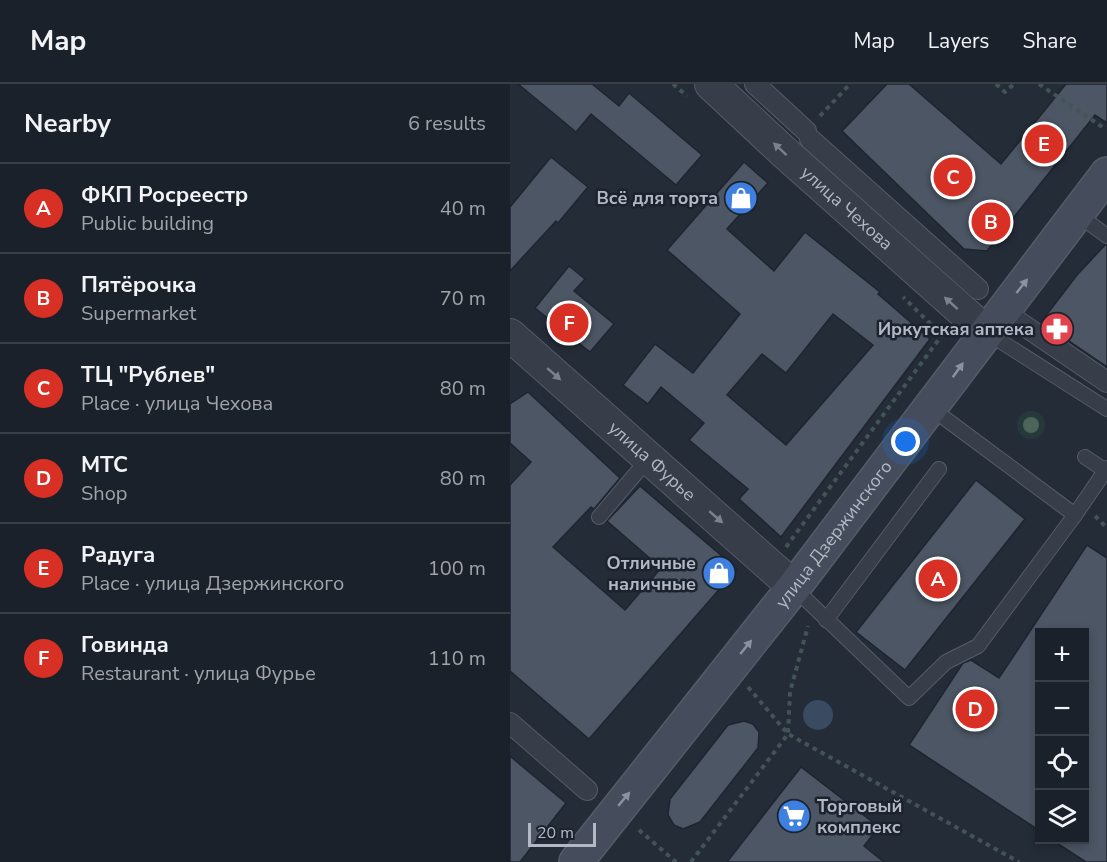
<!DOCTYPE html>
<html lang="en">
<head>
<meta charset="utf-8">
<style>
  body { margin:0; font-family:"Nunito Sans",sans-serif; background:#282e36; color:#f1f3f6 }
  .controls { position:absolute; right:18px; bottom:18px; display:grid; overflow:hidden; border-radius:0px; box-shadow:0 3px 9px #0003 }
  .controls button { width:54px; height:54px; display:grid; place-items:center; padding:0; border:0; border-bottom:2px solid #393e47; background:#1b212a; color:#f1f3f6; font:30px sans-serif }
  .scale { position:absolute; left:18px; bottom:15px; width:68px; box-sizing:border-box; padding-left:6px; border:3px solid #b2b9c5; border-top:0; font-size:16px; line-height:21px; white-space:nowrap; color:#b2b9c5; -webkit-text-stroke:4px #1c232e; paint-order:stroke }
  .you { position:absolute; left:396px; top:358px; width:21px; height:21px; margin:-15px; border:4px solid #fff; border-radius:50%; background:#1a73e8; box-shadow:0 0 0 9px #1a73e833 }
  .badge { display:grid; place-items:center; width:39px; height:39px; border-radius:50%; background:#d93025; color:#fff; font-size:20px; font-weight:700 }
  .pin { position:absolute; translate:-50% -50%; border:3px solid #fff; box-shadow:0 2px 6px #0006 }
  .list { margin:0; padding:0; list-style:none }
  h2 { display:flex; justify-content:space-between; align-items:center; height:78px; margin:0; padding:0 24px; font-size:26px }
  h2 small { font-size:20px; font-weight:400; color:#a0a3a8 }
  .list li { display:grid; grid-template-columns:39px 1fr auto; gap:18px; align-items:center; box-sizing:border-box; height:90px; padding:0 24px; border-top:2px solid #393e47 }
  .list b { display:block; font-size:22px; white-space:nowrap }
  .list p { margin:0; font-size:20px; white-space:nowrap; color:#a0a3a8 }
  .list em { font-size:20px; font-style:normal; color:#a0a3a8 }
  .icon { flex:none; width:33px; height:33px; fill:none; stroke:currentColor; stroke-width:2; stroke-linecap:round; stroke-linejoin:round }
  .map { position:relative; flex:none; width:597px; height:778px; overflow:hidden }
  header { display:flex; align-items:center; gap:36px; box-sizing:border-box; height:84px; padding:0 30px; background:#1b212a; border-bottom:2px solid #393e47 }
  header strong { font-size:28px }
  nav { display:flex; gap:33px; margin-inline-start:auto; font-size:21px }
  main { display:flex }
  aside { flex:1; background:#1b212a }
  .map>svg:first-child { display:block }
  .green { fill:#26393a }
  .water { fill:#3a4a60 }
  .building { fill:#4c5664; stroke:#1e2530; stroke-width:1.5; fill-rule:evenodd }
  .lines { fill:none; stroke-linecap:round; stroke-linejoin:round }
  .service-casing { stroke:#555c67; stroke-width:16 }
  .pedestrian-casing { stroke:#555c67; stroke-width:22 }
  .tertiary-casing { stroke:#555c67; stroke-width:34 }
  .secondary-casing { stroke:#555c67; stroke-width:36 }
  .path { stroke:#435457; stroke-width:4; stroke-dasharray:4.5 4.5; stroke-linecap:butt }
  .service { stroke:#373e49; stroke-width:14 }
  .pedestrian { stroke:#373e49; stroke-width:20 }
  .tertiary { stroke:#373e49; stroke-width:32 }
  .secondary { stroke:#454d5c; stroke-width:33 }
  .tree { fill:#4b655a }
  .oneway { fill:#7b828d }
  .oneway2 { fill:#8c93a0 }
  .labels { text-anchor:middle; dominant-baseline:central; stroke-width:5; stroke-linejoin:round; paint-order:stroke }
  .poi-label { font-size:18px; font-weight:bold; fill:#b2b9c5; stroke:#1c232e; text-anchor:end }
  .street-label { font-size:18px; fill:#b2b9c5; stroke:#1c232e }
</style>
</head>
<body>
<header>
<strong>Map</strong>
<nav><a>Map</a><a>Layers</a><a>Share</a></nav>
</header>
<main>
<aside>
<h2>Nearby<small>6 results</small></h2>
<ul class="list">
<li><span class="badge">A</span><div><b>ФКП Росреестр</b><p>Public building</p></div><em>40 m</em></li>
<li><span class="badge">B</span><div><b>Пятёрочка</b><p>Supermarket</p></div><em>70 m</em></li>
<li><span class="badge">C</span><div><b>ТЦ &quot;Рублев&quot;</b><p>Place · улица Чехова</p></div><em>80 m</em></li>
<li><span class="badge">D</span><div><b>МТС</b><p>Shop</p></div><em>80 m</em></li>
<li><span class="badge">E</span><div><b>Радуга</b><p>Place · улица Дзержинского</p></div><em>100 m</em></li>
<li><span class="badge">F</span><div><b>Говинда</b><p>Restaurant · улица Фурье</p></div><em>110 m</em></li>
</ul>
</aside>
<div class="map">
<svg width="597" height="778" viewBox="0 0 597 778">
  <rect width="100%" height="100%" fill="#242c38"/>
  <!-- green -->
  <circle class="green" cx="521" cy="341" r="14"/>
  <!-- water -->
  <circle class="water" cx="308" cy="631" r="15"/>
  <!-- building -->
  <g class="building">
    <path d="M8,0H82L109,22L119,9L192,71L166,101L81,30L66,48Z"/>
    <path d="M377,0H399L491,80L556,0H597V39L585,31L477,167L454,165L332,47Z"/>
    <path d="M41,73L78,103L48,139L46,137L0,187V123Z"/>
    <path d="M234,78L258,99L217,145L264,187L295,148L370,208L368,210L420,255L271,453L229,415L238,405L179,356L194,339L151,303L138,320L113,301L145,260L183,289L230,230L157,166ZM323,230L363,261L276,361L217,311L252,270L276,289Z"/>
    <path d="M595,161H597V283L531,238L567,191Z"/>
    <path d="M59,182L75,195L64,207L104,240L80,268L25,224Z"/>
    <path d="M18,308L110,394L84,425L81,423L43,463L115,526L151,484L97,437L130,402L227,485L79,655L0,587V401L21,378L0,359V320Z"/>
    <path d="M466,396L515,435L395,586L346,548Z"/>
    <path d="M577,461L597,474V778H576L542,756H574V549H530V747L399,661L453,579L461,576L489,594Z"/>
    <path d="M234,637L243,640L249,648L248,664L190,738L173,745L164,741L158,731L160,715L218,641Z"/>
    <path d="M0,672L56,719L10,778H0Z"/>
    <path d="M291,683L369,743L354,762L374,778H217Z"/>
  </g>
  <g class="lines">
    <!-- service casing -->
    <g class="service-casing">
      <g id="service">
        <path d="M567,130L597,152"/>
        <path d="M476,248L597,325"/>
        <path d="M575,373L597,388"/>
        <path d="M565,431L597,384"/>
        <path d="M89,433L139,374"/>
        <path d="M284,504L399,614L436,578L468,562L565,431L421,324"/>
        <path d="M316,536L429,385"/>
      </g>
    </g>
    <!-- pedestrian casing -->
    <g class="pedestrian-casing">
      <g id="pedestrian">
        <path d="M245,0L296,47"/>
        <path d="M300,55L468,205"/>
        <path d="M506,236L597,298"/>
        <path d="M0,639L77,706"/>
      </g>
    </g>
    <!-- tertiary casing -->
    <g class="tertiary-casing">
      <g id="tertiary">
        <path id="s1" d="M201,0L275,69L476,248"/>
        <path id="s2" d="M0,251L284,503"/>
      </g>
    </g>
    <!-- secondary casing -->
    <g class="secondary-casing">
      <g id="secondary">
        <path id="s3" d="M66,778L284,503L597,90"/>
      </g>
    </g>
    <!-- path -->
    <g class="path">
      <path d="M163,0L177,12"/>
      <path d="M486,0L495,8L504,0"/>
      <path d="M529,0L594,44"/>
      <path d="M310,32L340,0"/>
      <path d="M585,432L597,444"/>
      <path d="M276,463L432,251L393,213"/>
      <path d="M238,603L278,650L509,778"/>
      <path d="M129,746L166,778"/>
      <path d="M181,778L278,650L280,608L298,542"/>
    </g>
    <!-- service -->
    <use href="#service" class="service"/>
    <!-- pedestrian -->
    <use href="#pedestrian" class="pedestrian"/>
    <!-- tertiary -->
    <use href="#tertiary" class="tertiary"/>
    <!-- secondary -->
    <use href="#secondary" class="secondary"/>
  </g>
  <!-- trees -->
  <circle class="tree" cx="521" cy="341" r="8"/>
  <!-- one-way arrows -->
  <defs><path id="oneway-solid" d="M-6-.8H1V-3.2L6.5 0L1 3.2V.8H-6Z" transform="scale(1.5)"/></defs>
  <g class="oneway">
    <use href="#oneway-solid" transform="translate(270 65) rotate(-137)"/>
    <use href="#oneway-solid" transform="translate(441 219) rotate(-138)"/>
    <use href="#oneway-solid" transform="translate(44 290) rotate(41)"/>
    <use href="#oneway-solid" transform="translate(206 433) rotate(41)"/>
  </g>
  <g class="oneway2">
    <use href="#oneway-solid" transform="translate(512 202) rotate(-52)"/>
    <use href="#oneway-solid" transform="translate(448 286) rotate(-54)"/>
    <use href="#oneway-solid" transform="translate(236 563) rotate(-51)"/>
    <use href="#oneway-solid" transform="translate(114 715) rotate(-50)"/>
  </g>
  <!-- icons -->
  <defs>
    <g id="shop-disc" transform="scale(1.725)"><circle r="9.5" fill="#3f7fe0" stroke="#1c232e"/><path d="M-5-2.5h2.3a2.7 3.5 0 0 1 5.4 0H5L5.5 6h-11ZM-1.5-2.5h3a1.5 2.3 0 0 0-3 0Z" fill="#fff"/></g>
    <g id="pharmacy-disc" transform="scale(1.725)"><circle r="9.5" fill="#e0444e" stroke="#1c232e"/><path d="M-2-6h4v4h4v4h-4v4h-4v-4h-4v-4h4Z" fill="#fff"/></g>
    <g id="supermarket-disc" transform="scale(1.725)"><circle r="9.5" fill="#3f7fe0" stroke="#1c232e"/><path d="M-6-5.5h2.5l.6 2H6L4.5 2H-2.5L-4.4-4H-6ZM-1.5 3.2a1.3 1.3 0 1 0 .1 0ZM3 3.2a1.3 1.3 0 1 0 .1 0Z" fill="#fff"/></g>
  </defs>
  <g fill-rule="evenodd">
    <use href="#shop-disc" x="231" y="114"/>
    <use href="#pharmacy-disc" x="547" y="245"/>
    <use href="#shop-disc" x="209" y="489"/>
    <use href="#supermarket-disc" x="284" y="732"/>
  </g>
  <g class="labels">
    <!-- poi labels -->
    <g class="poi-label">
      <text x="208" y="114">Всё для торта</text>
      <text x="524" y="245">Иркутская аптека</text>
      <text x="186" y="479">Отличные<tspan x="186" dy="21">наличные</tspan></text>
      <text x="307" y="722" text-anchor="start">Торговый<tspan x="307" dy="21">комплекс</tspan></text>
    </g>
    <!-- street labels -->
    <g class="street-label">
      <text stroke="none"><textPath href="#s1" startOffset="184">улица Чехова</textPath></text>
      <text stroke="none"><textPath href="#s2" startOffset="190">улица Фурье</textPath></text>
      <text stroke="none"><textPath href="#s3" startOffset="417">улица Дзержинского</textPath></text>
    </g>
  </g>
</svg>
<div class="controls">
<button>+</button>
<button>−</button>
<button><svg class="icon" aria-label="locate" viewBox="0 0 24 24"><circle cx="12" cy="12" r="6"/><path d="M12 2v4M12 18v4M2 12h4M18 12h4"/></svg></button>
<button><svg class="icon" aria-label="layers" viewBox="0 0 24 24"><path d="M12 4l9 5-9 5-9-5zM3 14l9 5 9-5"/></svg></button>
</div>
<div class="scale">20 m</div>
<div class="you"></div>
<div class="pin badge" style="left:428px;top:495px">A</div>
<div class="pin badge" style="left:481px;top:138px">B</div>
<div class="pin badge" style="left:443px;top:93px">C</div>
<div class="pin badge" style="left:465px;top:625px">D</div>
<div class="pin badge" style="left:534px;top:60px">E</div>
<div class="pin badge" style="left:59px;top:239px">F</div>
</div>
</main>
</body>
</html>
